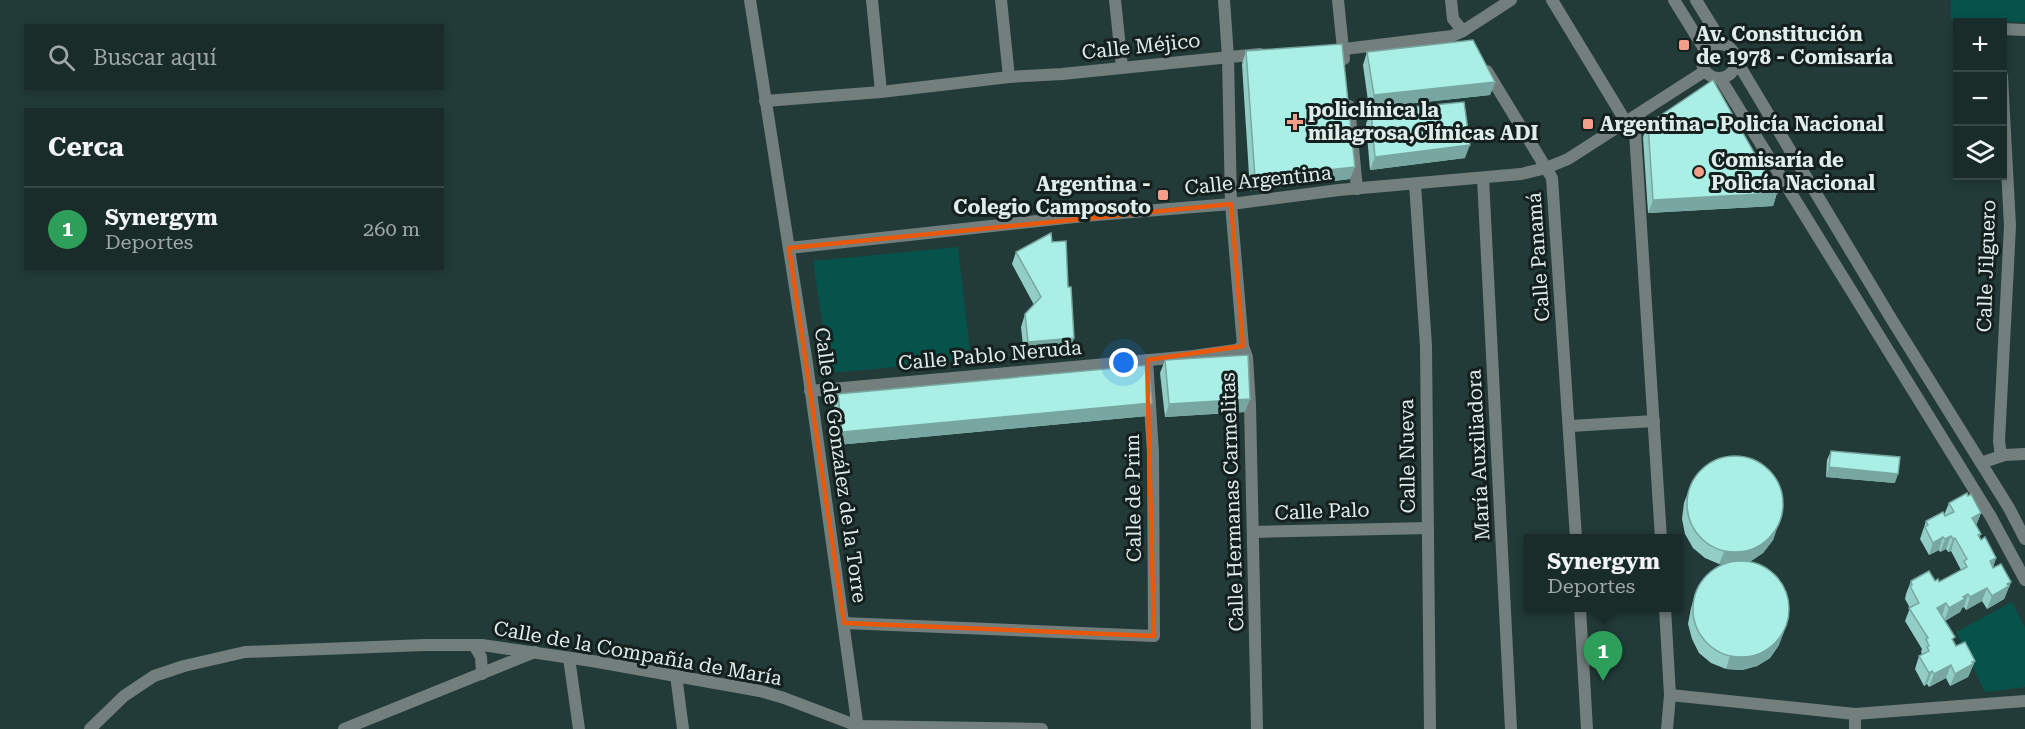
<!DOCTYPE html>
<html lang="es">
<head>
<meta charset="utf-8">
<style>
  body { margin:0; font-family:"Roboto Serif",serif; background:#233432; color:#f1f3f6 }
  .controls { position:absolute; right:18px; top:18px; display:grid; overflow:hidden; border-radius:0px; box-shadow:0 3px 9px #0003 }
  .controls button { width:54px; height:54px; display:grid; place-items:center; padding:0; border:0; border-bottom:2px solid #384847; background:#1a2c2a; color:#f1f3f6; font:30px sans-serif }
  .you { position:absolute; left:1124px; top:363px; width:21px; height:21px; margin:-15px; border:4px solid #fff; border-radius:50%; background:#1a73e8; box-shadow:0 0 0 9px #1a73e833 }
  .badge { display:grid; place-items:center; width:39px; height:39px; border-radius:50%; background:#bca0f2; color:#fff; font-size:20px; font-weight:700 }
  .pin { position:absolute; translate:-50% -50px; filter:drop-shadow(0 2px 3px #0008) }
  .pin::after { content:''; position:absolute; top:32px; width:21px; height:18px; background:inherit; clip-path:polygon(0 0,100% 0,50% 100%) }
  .popup { position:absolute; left:1524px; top:534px; width:159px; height:78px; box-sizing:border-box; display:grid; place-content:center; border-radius:0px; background:#1a2c2a; filter:drop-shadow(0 2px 4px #0005); font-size:20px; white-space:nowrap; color:#9fa7a8 }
  .popup b { font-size:22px; color:#f1f3f6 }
  .popup::after { content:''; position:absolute; left:50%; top:100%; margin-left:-12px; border:12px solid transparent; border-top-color:#1a2c2a }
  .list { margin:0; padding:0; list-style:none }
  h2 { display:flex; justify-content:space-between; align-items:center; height:78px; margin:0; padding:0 24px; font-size:26px }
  h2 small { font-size:20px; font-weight:400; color:#9fa7a8 }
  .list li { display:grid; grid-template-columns:39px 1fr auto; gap:18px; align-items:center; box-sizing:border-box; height:84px; padding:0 24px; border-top:2px solid #384847 }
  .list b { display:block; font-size:22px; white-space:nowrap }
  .list p { margin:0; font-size:20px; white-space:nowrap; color:#9fa7a8 }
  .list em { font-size:20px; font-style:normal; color:#9fa7a8 }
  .icon { flex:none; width:33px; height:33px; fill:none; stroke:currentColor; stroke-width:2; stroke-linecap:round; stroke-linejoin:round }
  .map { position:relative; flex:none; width:2025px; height:729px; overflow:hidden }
  .search { position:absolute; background:#1a2c2a; box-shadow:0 3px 9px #0003; left:24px; top:24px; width:420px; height:66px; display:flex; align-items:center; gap:15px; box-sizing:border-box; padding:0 21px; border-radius:0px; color:#9fa7a8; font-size:22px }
  .panel { position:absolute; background:#1a2c2a; box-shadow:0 3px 9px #0003; left:24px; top:108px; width:420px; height:162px; border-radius:0px }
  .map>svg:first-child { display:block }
  .green { fill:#06534c }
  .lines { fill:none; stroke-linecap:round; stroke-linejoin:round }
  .pedestrian { stroke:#737f7d; stroke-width:12 }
  .minor { stroke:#737f7d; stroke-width:12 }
  .tertiary { stroke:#737f7d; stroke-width:12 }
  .wall { fill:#92cec5 }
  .shaded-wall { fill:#77a7a0 }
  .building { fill:#aaefe5; stroke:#77a7a0; stroke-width:1.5 }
  .marked { fill:none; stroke:#e8590c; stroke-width:4.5; stroke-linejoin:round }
  .poi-dot { fill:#f49e88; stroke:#15201e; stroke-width:2 }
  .labels { text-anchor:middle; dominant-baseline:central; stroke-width:6; stroke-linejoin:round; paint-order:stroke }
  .poi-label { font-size:20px; font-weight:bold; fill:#deedea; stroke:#15201e; text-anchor:start }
  .street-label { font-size:20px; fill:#deedea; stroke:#15201e }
</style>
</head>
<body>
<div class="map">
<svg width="2025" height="729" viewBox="0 0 2025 729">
  <rect width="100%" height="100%" fill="#223b38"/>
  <!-- green -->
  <g class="green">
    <path d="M1951,0H2025V22L1951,20Z"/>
    <path d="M958,247L971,360L830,373L813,261Z"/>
    <path d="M2012,602L2025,628V687L1985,692L1956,632Z"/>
  </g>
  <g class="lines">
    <!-- pedestrian -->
    <g class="pedestrian">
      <path d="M1634,117L1661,538"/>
      <path d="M1665,608L1670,695L1667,729"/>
    </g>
    <!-- minor -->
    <g class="minor">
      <path d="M872,0L881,92"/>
      <path d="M1001,0L1009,77"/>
      <path d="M1115,0L1122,67"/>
      <path d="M1338,0L1344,59"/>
      <path d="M1451,0L1453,19L1463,31"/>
      <path d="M1552,0L1626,122"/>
      <path d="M2002,29L2025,30"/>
      <path d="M1349,106L1357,189"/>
      <path d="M1483,178L1511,729"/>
      <path d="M1415,184L1426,346L1430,729"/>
      <path d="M810,391L1193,356L1236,350L1243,346"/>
      <path d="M1570,426L1654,421"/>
      <path d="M2001,456L1999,441L2010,226L2002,76"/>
      <path d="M1981,463L2004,455L2025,454"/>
      <path d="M1253,532L1428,528"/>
      <path d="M844,623L1154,636L1153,453L1147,360"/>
      <path d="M474,645L481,657L482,674"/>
      <path d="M569,658L579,729"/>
      <path d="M676,675L683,729"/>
      <path d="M1670,695L1855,714L2025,701"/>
      <path d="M344,729L535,652"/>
      <path d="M1855,729V714"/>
    </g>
    <!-- tertiary -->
    <g class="tertiary">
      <path d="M750,0L807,364L858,729"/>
      <path d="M1224,0L1228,57L1231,204L1243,346L1247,357L1250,405L1257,729"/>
      <path d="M1674,0L1705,50"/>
      <path d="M1696,0L1723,44"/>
      <circle cx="1719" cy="61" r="17"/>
      <path d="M1328,51L1452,36L1463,31L1511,0"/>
      <path d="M1736,60L1892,320L2009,508L2025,539"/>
      <path d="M1487,71L1552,178L1576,538"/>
      <path d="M1720,78L1991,517L2025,580"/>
      <path d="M765,101L881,92L1009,77L1062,74L1260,54"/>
      <path d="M789,248L1084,216L1231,204L1339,190L1521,174L1546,168L1568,159L1705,71"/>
      <path d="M1580,608L1587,729"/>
      <path d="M90,729L124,696L154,676L184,666L245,652L425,645H482L592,661L760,691L784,698L858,726L1042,729"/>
    </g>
  </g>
  <!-- wall -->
  <g class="wall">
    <path d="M1246,51L1350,179L1250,191L1242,64Z"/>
    <path d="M1367,52L1495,82L1490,95L1369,108L1363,65Z"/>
    <path d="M1371,111L1465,158L1370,170L1366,124Z"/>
    <path d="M1648,124L1777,193L1773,206L1648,213L1643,137Z"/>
    <path d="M1016,252L1068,287L1074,338L1069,351L1024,355L1021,327L1025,314L1034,305L1012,264Z"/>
    <path d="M1165,360L1245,412L1165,417L1160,373Z"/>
    <path d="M838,394L1147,416L837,445L834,406Z"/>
    <path d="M1831,451L1895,483L1826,477L1827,460Z"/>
    <path d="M1689,490L1777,528L1773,540L1763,553L1749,562L1779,645L1770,658L1757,666L1742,670L1726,669L1711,663L1699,653L1692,639L1688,624L1691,608L1695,595L1723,565L1719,564L1705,558L1693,548L1685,534L1682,519L1684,503Z"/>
    <path d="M1968,496L1981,513L1976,525L1981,534L1979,538L1996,558L1993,567L2011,582L2004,599L1987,609L1982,601L1966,610L1964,607L1962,608L1960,612L1945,621L1956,646L1975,661L1968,677L1950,686L1946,678L1929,687L1927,684L1924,686L1915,669L1919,656L1922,654L1921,652L1922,649L1905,621L1910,608L1905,599L1906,594L1911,581L1939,582L1961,570L1951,551L1948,552L1946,549L1940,552L1939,550L1929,555L1920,539L1926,521L1944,515L1949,503Z"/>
  </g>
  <!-- shaded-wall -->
  <g class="shaded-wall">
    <path d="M1495,82L1490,95L1369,108L1374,95Z"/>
    <path d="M1470,145L1465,158L1370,170L1375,157Z"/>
    <path d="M1355,167L1350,179L1250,191L1255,178Z"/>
    <path d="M1777,193L1773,206L1648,213L1653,200Z"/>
    <path d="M1074,338L1069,351L1024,355L1028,342Z"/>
    <path d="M1250,399L1245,412L1165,417L1169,404Z"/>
    <path d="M1152,403L1147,416L837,445L842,432Z"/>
    <path d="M1829,467L1898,474L1895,483L1826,477Z"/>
    <path d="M1981,513L1976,526L1972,518Z"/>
    <path d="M1777,528L1773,540L1763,553L1750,562L1735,565L1719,564L1724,552Z"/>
    <path d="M1951,536L1946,549L1940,552L1945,539Z"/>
    <path d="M1943,537L1939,550L1929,555L1933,543Z"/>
    <path d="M1955,538L1951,551L1948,552L1953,539Z"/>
    <path d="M1996,558L1992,571L1990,561Z"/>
    <path d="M2011,582L2004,599L1987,609L1992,596Z"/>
    <path d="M1987,588L1982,601L1966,610L1970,597Z"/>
    <path d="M1968,594L1964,607L1962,608L1960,612L1944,621L1949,608Z"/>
    <path d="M1946,603L1942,616L1937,608Z"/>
    <path d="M1784,632L1779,645L1770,658L1757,666L1742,670L1726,669L1730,656Z"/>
    <path d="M1975,661L1968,677L1950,686L1955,674Z"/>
    <path d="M1951,665L1946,678L1929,687L1934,674Z"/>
    <path d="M1932,671L1927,684L1924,686L1929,673Z"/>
  </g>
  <!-- building -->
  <g class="building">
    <path d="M1473,40L1495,82L1374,95L1367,52Z"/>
    <path d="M1342,44L1355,167L1255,178L1246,51Z"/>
    <path d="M1713,80L1777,193L1653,200L1648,124Z"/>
    <path d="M1464,102L1470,145L1375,157L1371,111Z"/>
    <path d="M1051,233L1052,242L1066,241L1068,287H1071L1074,338L1028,342L1025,314L1041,297L1016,252Z"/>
    <path d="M1248,355L1250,399L1169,404L1165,360Z"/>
    <path d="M1148,365L1152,403L842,432L838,394Z"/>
    <path d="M1831,451L1900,457L1898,474L1829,467Z"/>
    <circle cx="1735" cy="504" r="48"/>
    <path d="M1967,493L1968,496L1971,494L1981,513L1972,518L1981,534L1978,535L1981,540L1985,537L1996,558L1990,561L1993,568L2001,564L2011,582L2007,584L2009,586L1992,596L1987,588L1970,597L1968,594L1963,597L1965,599L1949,608L1946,603L1937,608L1955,637L1952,639L1956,646L1965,642L1975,661L1972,662L1973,664L1955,674L1951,665L1934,674L1932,671L1929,673L1919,656L1929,651L1927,647L1929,646L1926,639L1928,638L1909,608L1919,603L1910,586L1912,585L1911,581L1929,571L1935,581L1938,579L1939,582L1967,567L1964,561L1967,559L1955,538L1953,539L1951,536L1945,539L1943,537L1933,543L1925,527L1928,525L1926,521L1943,512L1945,516L1954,512L1949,503Z"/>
    <circle cx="1741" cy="609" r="48"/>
  </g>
  <!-- marked area -->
  <path class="marked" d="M1231,204L1243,346L1147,360L1154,636L844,623L789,248Z"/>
  <!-- markers -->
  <g class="poi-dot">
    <rect x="1678" y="39" width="12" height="12" rx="3"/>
    <path d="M1292 113h6v6h6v6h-6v6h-6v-6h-6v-6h6z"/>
    <rect x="1582" y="118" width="12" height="12" rx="3"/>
    <circle cx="1699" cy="172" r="6"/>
    <rect x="1157" y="189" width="12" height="12" rx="3"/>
  </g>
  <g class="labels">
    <!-- poi labels -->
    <g class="poi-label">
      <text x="1696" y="34">Av. Constitución<tspan x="1696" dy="23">de 1978 - Comisaría</tspan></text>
      <text x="1308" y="110">policlínica la<tspan x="1308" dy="23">milagrosa,Clínicas ADI</tspan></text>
      <text x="1600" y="124">Argentina - Policía Nacional</text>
      <text x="1711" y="160">Comisaría de<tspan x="1711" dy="23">Policía Nacional</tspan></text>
      <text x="1151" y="184" text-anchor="end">Argentina -<tspan x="1151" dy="23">Colegio Camposoto</tspan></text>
    </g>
    <!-- street labels -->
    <g class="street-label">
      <text transform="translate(1141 46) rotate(-6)">Calle Méjico</text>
      <text transform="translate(1258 180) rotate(-6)">Calle Argentina</text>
      <text transform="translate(1538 257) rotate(-94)">Calle Panamá</text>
      <text transform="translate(1986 266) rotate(-88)">Calle Jilguero</text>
      <text transform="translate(990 355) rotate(-5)">Calle Pablo Neruda</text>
      <text transform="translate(1478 455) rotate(-93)">María Auxiliadora</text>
      <text transform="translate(1407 456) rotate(-91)">Calle Nueva</text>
      <text transform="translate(841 465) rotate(82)">Calle de González de la Torre</text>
      <text transform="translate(1133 498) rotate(-91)">Calle de Prim</text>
      <text transform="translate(1232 502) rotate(-92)">Calle Hermanas Carmelitas</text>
      <text transform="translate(1322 511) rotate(-2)">Calle Palo</text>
      <text transform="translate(638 653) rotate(10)">Calle de la Compañía de María</text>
    </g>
  </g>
</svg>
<div class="controls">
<button>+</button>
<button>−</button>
<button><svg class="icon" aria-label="layers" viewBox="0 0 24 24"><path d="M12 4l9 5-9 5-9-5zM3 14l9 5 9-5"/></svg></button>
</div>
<div class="you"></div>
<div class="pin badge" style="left:1603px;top:681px;background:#2e9e5b">1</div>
<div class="popup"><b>Synergym</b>Deportes</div>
<div class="search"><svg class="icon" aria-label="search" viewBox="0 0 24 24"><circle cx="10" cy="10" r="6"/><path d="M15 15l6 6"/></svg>Buscar aquí</div>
<section class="panel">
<h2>Cerca<small></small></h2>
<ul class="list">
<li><span class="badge" style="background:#2e9e5b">1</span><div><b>Synergym</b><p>Deportes</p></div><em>260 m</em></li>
</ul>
</section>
</div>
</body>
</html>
